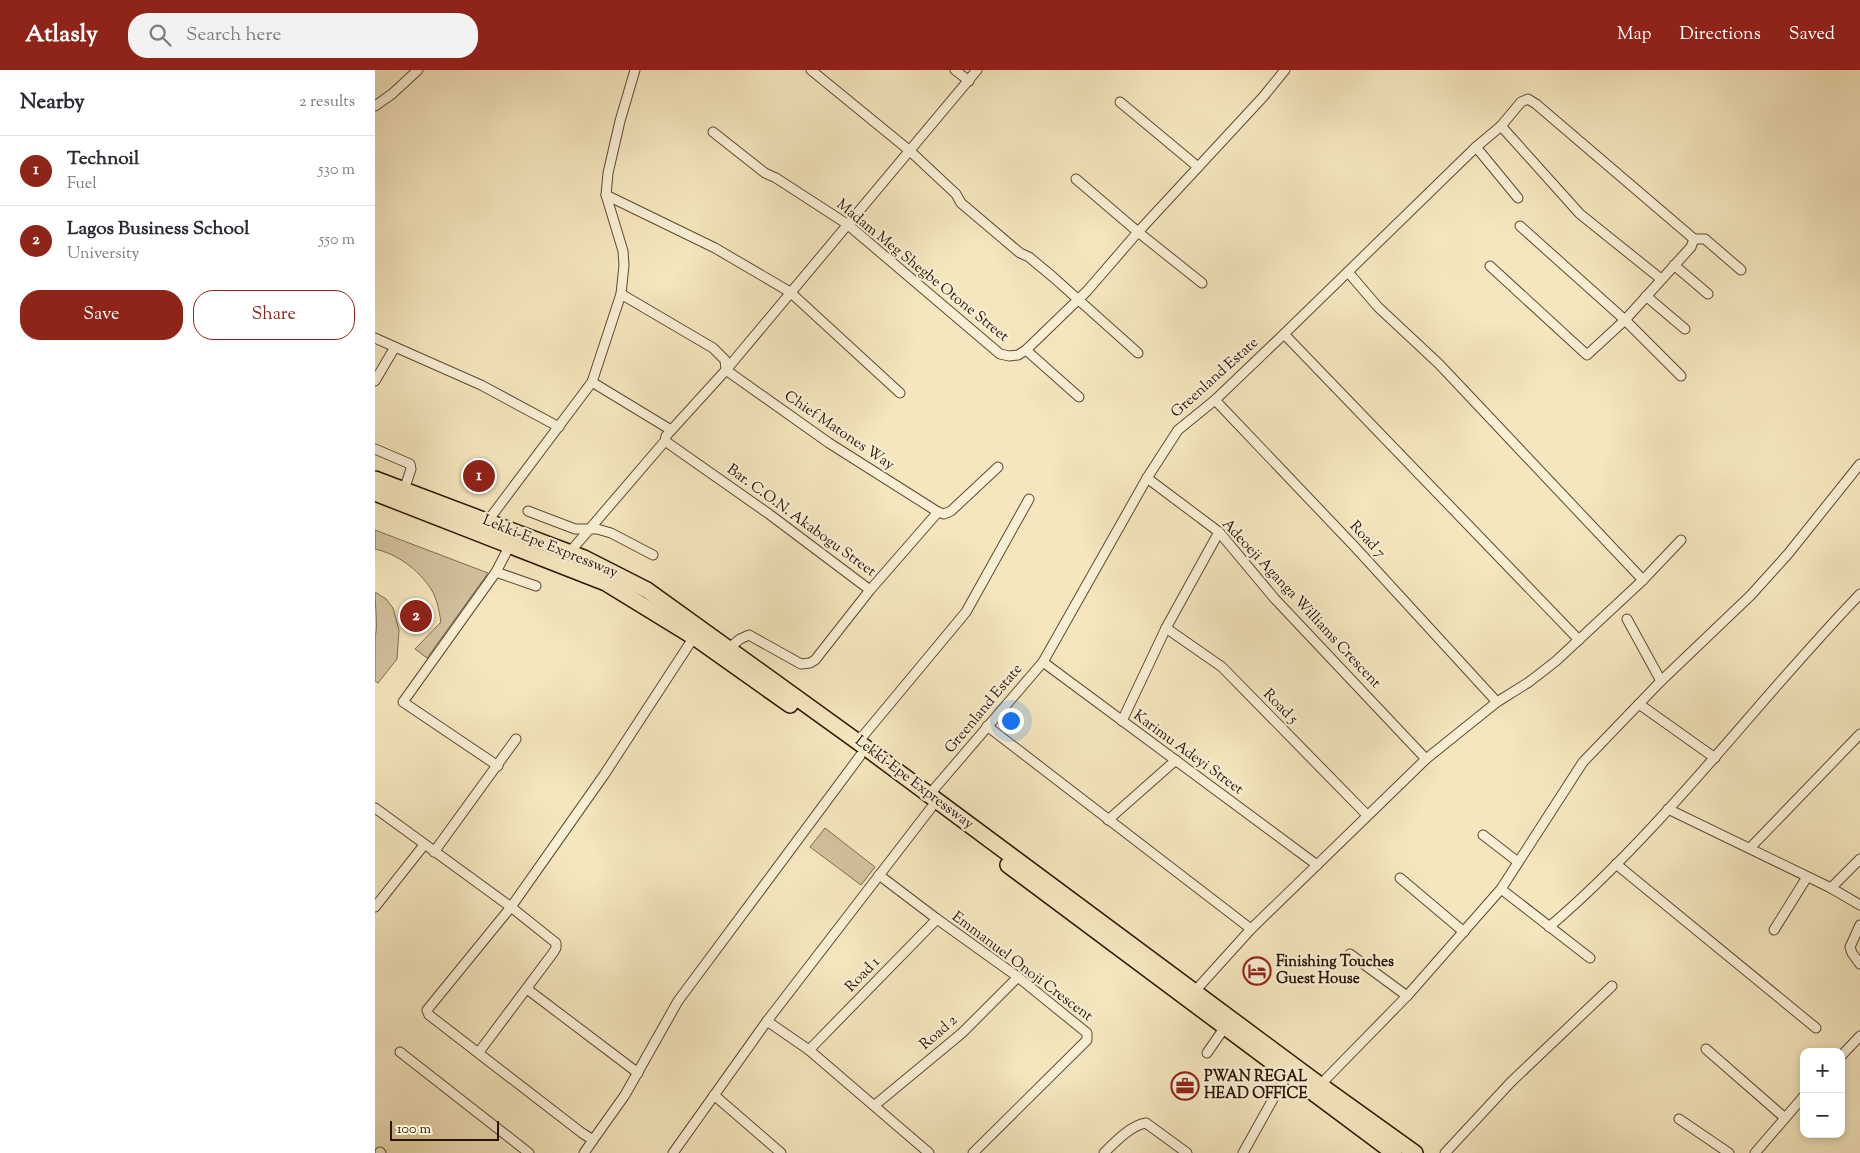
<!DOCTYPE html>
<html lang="en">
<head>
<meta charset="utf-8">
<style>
  body { margin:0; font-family:"Sorts Mill Goudy",serif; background:#f2f2f3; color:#2b2b33 }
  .controls { position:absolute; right:15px; bottom:15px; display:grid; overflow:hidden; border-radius:10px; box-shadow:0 2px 8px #0003 }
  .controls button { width:45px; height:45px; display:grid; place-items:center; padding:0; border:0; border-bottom:1px solid #e1e1e2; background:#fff; color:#2b2b33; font:25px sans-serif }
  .scale { position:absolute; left:15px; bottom:12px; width:109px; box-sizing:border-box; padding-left:5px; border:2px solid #2b1507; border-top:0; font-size:14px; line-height:18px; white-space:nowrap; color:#2b1507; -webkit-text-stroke:4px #f8efd4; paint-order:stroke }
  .you { position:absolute; left:635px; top:650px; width:18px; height:18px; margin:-12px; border:4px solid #fff; border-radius:50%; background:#1a73e8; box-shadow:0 0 0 8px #1a73e833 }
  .badge { display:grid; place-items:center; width:32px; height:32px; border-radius:50%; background:#8f2418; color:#fff; font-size:16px; font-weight:700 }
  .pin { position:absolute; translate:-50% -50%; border:2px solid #fff; box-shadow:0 1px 5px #0006 }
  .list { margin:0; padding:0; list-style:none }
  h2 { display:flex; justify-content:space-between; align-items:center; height:65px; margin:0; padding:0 20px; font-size:21px }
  h2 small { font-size:16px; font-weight:400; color:#7c7c81 }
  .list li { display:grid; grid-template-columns:32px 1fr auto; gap:15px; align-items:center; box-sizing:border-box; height:70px; padding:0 20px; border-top:1px solid #e1e1e2 }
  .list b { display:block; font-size:19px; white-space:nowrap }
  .list p { margin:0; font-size:16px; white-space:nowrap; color:#7c7c81 }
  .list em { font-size:16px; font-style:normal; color:#7c7c81 }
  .actions { display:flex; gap:10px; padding:15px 20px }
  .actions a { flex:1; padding:11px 0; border:1px solid #8f2418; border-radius:20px; text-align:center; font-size:18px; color:#8f2418 }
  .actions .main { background:#8f2418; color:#fff }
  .icon { flex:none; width:28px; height:28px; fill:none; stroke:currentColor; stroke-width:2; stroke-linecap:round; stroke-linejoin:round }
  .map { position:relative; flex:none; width:1485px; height:1083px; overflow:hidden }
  header { display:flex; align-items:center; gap:30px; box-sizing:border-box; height:70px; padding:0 25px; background:#8f2418; color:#fff }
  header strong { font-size:24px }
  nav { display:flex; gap:28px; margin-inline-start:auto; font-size:18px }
  .search { width:350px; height:45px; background:#f2f2f3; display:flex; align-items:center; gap:12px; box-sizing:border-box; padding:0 18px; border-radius:20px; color:#7c7c81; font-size:19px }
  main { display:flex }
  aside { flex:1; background:#fff }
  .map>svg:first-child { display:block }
  .green { fill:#d3c29e; stroke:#7f6c52 }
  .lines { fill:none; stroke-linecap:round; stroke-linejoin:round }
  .street-casing { stroke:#5e4934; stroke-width:11 }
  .highway-casing { stroke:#2b1507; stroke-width:18 }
  .street { stroke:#f8efd4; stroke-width:9 }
  .highway { stroke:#f5e6bd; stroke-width:15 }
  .labels { text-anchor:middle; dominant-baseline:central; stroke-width:4.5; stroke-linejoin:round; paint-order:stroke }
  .street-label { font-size:15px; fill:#2b1507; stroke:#f8efd4 }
  .poi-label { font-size:15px; font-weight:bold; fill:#2b1507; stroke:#f8efd4; text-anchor:start }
</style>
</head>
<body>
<header>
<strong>Atlasly</strong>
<div class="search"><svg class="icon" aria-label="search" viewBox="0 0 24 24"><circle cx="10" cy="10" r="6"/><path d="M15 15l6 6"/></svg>Search here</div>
<nav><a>Map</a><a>Directions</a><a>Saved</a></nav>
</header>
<main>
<aside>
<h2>Nearby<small>2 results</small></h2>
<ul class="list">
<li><span class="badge">1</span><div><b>Technoil</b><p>Fuel</p></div><em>530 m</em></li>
<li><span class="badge">2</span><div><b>Lagos Business School</b><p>University</p></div><em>550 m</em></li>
</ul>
<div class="actions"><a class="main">Save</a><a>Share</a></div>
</aside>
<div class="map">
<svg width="1485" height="1083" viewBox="0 0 1485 1083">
  <rect width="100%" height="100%" fill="#f5e6bd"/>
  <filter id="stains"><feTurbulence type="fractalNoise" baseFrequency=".004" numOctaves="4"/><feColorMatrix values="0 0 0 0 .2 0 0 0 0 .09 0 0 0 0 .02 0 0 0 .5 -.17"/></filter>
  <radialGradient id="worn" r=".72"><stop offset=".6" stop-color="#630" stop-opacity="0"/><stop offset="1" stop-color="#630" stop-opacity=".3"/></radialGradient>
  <!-- green -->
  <g class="green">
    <path d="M0,460L113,503L52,588L40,579L66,552C64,541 62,528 56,519C43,499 22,484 0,479Z"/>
    <path d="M0,522L11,529L18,538L24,560L22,589L3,613L0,611V566C3,560 0,532 0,522Z"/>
    <path d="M450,758L500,797L486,815L435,777Z"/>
  </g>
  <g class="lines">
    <!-- street casing -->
    <g class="street-casing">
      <g id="street">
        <path d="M436,0L535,81L581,124L586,133L645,183L654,187L678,207L763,283"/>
        <path d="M580,0L594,11"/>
        <path d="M745,32L823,97"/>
        <path d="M0,36L17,24L43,0"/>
        <path d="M338,62L390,103L401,108L472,154L625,284L634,286L643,285L651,280L712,221L763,162L888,27L910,0"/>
        <path d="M1101,77L1143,128"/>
        <path d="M701,109L763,162L827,213"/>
        <path d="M231,125L340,178L415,222L525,323"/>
        <path d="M1145,156L1250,250L1306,306"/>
        <path d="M1319,169H1330L1366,200"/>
        <path d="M1299,195L1333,224"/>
        <path d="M1115,196L1212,285L1250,250L1316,177L1319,169L1161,34L1153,29L1146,32L1126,56"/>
        <path d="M973,202L1003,237L1064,294L1268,510"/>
        <path d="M246,224L338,278L350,290L351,300L454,373L563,442"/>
        <path d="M1271,226L1310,259"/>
        <path d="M909,264L1101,77L1126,56L1205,144L1286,209"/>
        <path d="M0,268L20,277L0,311"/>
        <path d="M20,277L106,315L184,357"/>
        <path d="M651,280L704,327"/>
        <path d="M217,312L296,360"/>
        <path d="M840,330L979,476L1122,632"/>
        <path d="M290,371L394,444L495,520"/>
        <path d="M0,379L35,394L36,399L29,420"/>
        <path d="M772,408L844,462L900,529L1051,689"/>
        <path d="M153,441L200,459H222L236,463L278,485"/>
        <path d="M112,452L217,312L246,224L249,195L248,181L231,125L233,103L245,51L260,0"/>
        <path d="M194,483L290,371L291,366L351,300L602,0"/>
        <path d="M121,502L161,516"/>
        <path d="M1252,549L1286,611"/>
        <path d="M791,558L847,597L992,745"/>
        <path d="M319,567L229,705L136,837L52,940L54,945L207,1063L218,1070L250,1025L303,931L485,686"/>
        <path d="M354,578L365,569L374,565L426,594L435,593L440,590L495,520L563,442L569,444L576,441L623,397"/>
        <path d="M668,592L942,795"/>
        <path d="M1264,634L1340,688"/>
        <path d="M747,651L791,558L844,462"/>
        <path d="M612,656L876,859"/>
        <path d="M483,672L591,542L654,429"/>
        <path d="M123,696L28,632L121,502L135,475"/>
        <path d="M554,725L668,592L772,408L803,360L840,330L909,264L1204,570"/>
        <path d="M0,738L136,837L181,873V878L178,883L104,982"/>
        <path d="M1293,739L1456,818L1485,835"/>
        <path d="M733,750L801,690"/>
        <path d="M1108,765L1143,792"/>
        <path d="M1375,778L1485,664"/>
        <path d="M59,782L141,669"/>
        <path d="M1241,794L1441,958"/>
        <path d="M504,805L562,849L643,907L712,963V970L598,1083"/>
        <path d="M1025,808L1089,862"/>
        <path d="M1456,818L1485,789"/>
        <path d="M1126,819L1215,888"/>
        <path d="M0,837L49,775"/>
        <path d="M1485,855L1475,877L1477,883L1485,894"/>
        <path d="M1174,857C1290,758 1380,633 1485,524"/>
        <path d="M1399,860L1432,807"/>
        <path d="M975,884L1032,926"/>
        <path d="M152,919L263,1003"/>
        <path d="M820,921L876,859L1051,689L1122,632L1154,612L1181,591L1268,510L1306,470"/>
        <path d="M392,951L434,980L554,1083"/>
        <path d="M1331,979L1410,1048"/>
        <path d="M434,980L562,849"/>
        <path d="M25,982L154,1083"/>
        <path d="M832,983L850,957"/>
        <path d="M1466,986L1485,966"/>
        <path d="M945,1015L1032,926L1126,819L1208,692L1286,611L1376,525L1413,484L1485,394"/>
        <path d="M339,1025L406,1083"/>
        <path d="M500,1035L587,963L643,907"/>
        <path d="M1304,1049L1354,1083"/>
        <path d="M5,1082L6,1083"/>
        <path d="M209,1083L218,1070"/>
        <path d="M298,1083L392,951L556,738"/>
        <path d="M729,1083C739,1073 756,1055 771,1053L812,1083"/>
        <path d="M868,1083L912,1004"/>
        <path d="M1070,1083L1136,1012L1237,916"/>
        <path d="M1380,1083L1429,1026"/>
      </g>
    </g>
    <!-- highway casing -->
    <g class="highway-casing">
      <g id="highway">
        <path d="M0,409L209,488L272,520L483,672L945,1015L1040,1083"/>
        <path d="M0,423L231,513L319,567L415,635"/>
        <path d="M633,795L1019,1083"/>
      </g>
    </g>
    <!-- street -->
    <use href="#street" class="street"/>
    <!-- highway -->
    <use href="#highway" class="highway"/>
  </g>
  <!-- icons -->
  <defs>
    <g id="hotel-ring" transform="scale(1.4375)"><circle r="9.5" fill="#f8efd4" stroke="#8f2418" stroke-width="1.5"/><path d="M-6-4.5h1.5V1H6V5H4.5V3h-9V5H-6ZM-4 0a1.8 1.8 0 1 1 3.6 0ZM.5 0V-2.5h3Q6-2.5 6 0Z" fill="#8f2418"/></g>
    <g id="office-ring" transform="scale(1.4375)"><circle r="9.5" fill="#f8efd4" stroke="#8f2418" stroke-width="1.5"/><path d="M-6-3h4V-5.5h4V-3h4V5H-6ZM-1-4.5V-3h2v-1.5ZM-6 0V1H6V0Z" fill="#8f2418"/></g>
  </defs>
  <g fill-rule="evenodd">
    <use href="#hotel-ring" x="882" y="901"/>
    <use href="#office-ring" x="810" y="1016"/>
  </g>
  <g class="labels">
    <!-- street labels -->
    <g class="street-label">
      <text transform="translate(547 201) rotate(39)">Madam Meg Shegbe Otone Street</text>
      <text transform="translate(840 308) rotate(-42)">Greenland Estate</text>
      <text transform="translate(464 361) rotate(34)">Chief Matones Way</text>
      <text transform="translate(426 451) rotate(36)">Bar. C.O.N. Akabogu Street</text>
      <text transform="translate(992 470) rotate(47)">Road 7</text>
      <text transform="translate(175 477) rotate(22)">Lekki-Epe Expressway</text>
      <text transform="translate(926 534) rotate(47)">Adeoeji Aganga Williams Crescent</text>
      <text transform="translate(905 637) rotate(45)">Road 5</text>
      <text transform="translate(609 639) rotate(-50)">Greenland Estate</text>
      <text transform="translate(813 683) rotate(36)">Karimu Adeyi Street</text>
      <text transform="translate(539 713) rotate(37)">Lekki-Epe Expressway</text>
      <text transform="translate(647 897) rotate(37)">Emmanuel Onoji Crescent</text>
      <text transform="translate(488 905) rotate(-46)">Road 1</text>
      <text transform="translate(564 963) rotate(-41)">Road 2</text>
    </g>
    <!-- poi labels -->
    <g class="poi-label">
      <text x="901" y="892">Finishing Touches<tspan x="901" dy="17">Guest House</tspan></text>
      <text x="829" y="1007">PWAN REGAL<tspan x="829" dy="17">HEAD OFFICE</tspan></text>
    </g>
  </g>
  <rect width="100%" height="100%" filter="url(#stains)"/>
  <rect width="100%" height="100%" fill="url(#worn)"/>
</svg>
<div class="controls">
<button>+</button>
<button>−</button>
</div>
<div class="scale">100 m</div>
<div class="you"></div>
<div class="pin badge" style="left:104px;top:406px">1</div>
<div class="pin badge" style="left:41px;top:546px">2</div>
</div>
</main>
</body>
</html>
